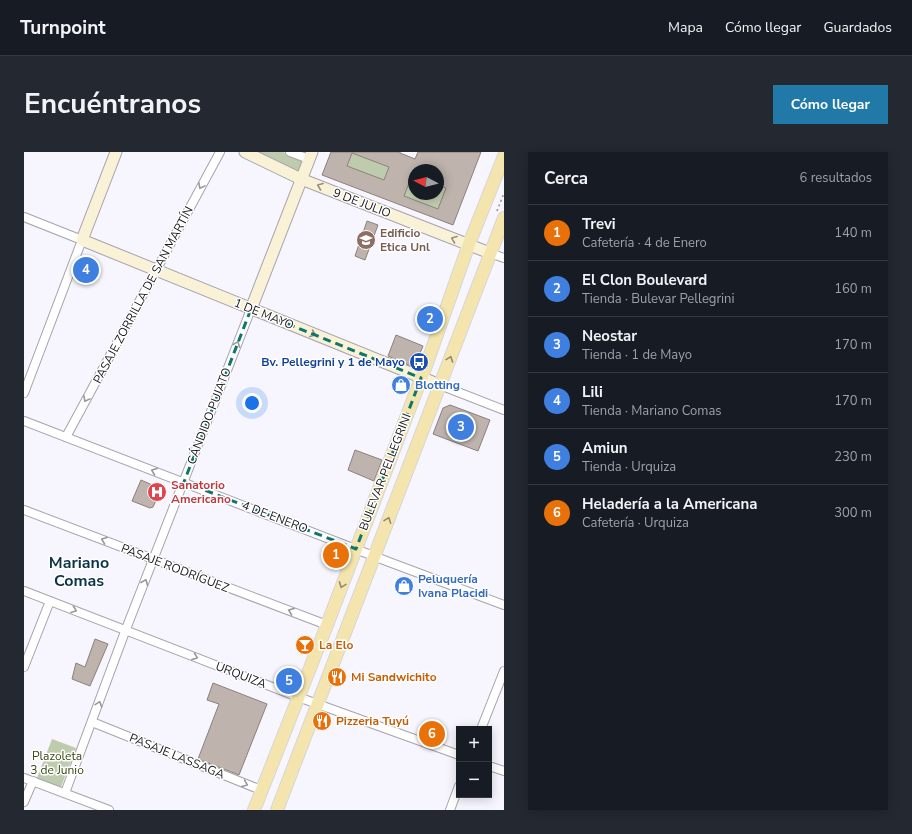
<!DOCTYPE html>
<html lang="es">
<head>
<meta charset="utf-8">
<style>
  body { margin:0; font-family:"Nunito Sans",sans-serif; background:#242831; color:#f1f3f6 }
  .controls { position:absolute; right:12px; bottom:12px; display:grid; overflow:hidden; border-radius:0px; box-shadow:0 2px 10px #0003 }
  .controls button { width:36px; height:36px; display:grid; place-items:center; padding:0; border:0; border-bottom:1px solid #363941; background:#171b24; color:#f1f3f6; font:20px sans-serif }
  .compass { position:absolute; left:384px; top:12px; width:36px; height:36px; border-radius:50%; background:#171b24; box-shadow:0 2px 10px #0003; rotate:277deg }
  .you { position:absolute; left:228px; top:251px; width:14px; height:14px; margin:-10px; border:3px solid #fff; border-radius:50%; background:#1a73e8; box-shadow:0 0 0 6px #1a73e833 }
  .badge { display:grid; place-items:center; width:26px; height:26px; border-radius:50%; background:#2179a8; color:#fff; font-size:13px; font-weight:700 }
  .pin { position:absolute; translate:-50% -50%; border:2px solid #fff; box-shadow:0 1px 4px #0006 }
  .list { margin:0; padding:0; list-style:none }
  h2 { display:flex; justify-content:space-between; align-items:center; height:52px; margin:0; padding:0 16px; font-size:17px }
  h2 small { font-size:13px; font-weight:400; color:#9ea1a6 }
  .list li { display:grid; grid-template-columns:26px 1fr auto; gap:12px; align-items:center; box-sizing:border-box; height:56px; padding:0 16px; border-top:1px solid #363941 }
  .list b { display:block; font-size:15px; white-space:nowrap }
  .list p { margin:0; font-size:13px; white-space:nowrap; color:#9ea1a6 }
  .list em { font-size:13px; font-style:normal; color:#9ea1a6 }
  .map { position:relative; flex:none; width:480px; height:658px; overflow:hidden; border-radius:0px }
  header { display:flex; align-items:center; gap:24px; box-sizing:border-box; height:56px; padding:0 20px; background:#171b24; border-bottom:1px solid #363941 }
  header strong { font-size:19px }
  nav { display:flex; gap:22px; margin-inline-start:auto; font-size:14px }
  .intro { display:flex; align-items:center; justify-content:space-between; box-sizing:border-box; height:96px; padding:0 24px }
  h1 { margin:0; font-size:28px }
  .button { padding:10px 18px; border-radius:0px; background:#2179a8; color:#fff; font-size:14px; font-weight:700 }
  main { display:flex; gap:24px; padding:0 24px }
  aside { flex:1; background:#171b24; border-radius:0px; box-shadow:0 2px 10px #0003 }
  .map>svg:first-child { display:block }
  .green { fill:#becbac }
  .building { fill:#beb3ad; stroke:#8b817b; fill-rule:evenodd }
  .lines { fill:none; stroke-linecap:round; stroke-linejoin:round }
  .street-casing { stroke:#a6a3ad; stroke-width:10 }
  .secondary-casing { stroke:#a6a3ad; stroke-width:13 }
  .primary-casing { stroke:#d6d6d6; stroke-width:14 }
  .path { stroke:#8f8d94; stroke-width:1.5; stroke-dasharray:2 3; stroke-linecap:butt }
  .street { stroke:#fff; stroke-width:8 }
  .secondary { stroke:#faf2d6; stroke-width:11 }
  .primary { stroke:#f4e5ae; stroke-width:12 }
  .oneway { stroke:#989899 }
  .oneway2 { stroke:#959083 }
  .oneway3 { stroke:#92896d }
  .marked { fill:none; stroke:#0f766e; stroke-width:3; stroke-dasharray:8 5; stroke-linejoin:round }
  .labels { text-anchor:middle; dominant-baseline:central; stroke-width:3; stroke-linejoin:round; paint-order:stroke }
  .street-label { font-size:12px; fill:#1a191d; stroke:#fff }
  .education-label { font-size:12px; font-weight:bold; fill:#785e54; stroke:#fff; text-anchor:start }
  .transit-label { font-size:12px; font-weight:bold; fill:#164399; stroke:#fff; text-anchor:end }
  .shop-label { font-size:12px; font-weight:bold; fill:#366cbe; stroke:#fff; text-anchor:start }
  .health-label { font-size:12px; font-weight:bold; fill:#be3a42; stroke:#fff; text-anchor:start }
  .food-label { font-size:12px; font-weight:bold; fill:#c56008; stroke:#fff; text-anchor:start }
  .park-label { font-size:12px; fill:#354710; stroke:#fff }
  .district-label { font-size:16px; font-weight:bold; fill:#0a344a; stroke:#fff }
</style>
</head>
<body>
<header>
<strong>Turnpoint</strong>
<nav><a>Mapa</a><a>Cómo llegar</a><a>Guardados</a></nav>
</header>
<div class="intro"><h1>Encuéntranos</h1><a class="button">Cómo llegar</a></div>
<main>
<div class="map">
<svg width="480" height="658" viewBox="0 0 480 658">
  <rect width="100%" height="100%" fill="#f7f5fe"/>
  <!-- green -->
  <g class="green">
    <path d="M234,0H259L281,8L276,21Z"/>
    <path d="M328,1L365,15L360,28L323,14Z"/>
    <path d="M388,23L390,24V42H414V33L422,36L414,57L380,44Z"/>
    <path d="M28,587L52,596L37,635L13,626Z"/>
  </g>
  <!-- building -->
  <g class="building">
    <path d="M307,0H376V1L391,7L394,0H457L429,73L298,23ZM328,1L365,15L360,28L323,14ZM390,18H414V33L422,36L414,57L380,44L388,23L390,24Z"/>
    <path d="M343,69L354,73L341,108L331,104Z"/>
    <path d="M372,183L399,194L392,211L387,214L364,204Z"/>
    <path d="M426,253L466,268L454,299L409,282L419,256Z"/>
    <path d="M331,298L358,308L350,329L324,318Z"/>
    <path d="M117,328L135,336L132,341L135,342L129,355L126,356L108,349Z"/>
    <path d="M71,487L84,492L66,534L48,527L52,511L61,515Z"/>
    <path d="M189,531L243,552L215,623L174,607L195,552L183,548Z"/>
  </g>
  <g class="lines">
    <!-- street casing -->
    <g class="street-casing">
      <g id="street">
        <path d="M266,0L285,7"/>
        <path d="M0,65L58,88L0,241"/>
        <path d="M466,101L480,106"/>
        <path d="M416,233L480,258"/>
        <path d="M0,269L365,410L480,453"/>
        <path d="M42,285L196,0"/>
        <path d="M0,358L303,473"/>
        <path d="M0,439L274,545L435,603"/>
        <path d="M0,515L26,449"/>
        <path d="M68,570L237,638"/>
        <path d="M457,577L480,519"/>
        <path d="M465,614L480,619"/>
        <path d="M0,626L85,658"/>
        <path d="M41,641L102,477L227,157"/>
        <path d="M0,650L9,629"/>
        <path d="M426,658L435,634"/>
      </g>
    </g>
    <!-- secondary casing -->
    <g class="secondary-casing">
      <g id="secondary">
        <path d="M92,0L58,88L416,233"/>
        <path d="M221,0L277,27L466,101"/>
        <path d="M227,157L288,0"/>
      </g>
    </g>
    <!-- primary casing -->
    <g class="primary-casing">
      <g id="primary">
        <path d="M230,658L303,473L403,211L445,92L480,4"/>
        <path d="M253,658L480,66"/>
      </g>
    </g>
    <!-- path -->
    <path class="path" d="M473,59L480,41"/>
    <!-- street -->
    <use href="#street" class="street"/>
    <!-- secondary -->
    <use href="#secondary" class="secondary"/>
    <!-- primary -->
    <use href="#primary" class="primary"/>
  </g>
  <!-- one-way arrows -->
  <defs><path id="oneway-chevron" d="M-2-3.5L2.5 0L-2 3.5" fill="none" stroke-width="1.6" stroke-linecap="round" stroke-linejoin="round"/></defs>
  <g class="oneway">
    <use href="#oneway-chevron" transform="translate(177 34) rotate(118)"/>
    <use href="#oneway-chevron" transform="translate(213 192) rotate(-69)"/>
    <use href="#oneway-chevron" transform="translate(62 247) rotate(118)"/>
    <use href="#oneway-chevron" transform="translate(130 319) rotate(-159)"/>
    <use href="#oneway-chevron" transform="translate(80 388) rotate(-159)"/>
    <use href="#oneway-chevron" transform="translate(121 430) rotate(-68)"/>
    <use href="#oneway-chevron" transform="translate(50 458) rotate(20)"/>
    <use href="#oneway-chevron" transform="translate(267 459) rotate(-159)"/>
    <use href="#oneway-chevron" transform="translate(171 505) rotate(21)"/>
    <use href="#oneway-chevron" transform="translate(75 552) rotate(-70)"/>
    <use href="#oneway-chevron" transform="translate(221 632) rotate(22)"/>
  </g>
  <g class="oneway2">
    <use href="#oneway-chevron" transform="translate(296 34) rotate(-159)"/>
    <use href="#oneway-chevron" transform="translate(430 87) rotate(-159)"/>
    <use href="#oneway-chevron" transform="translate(289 182) rotate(22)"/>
  </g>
  <g class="oneway3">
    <use href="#oneway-chevron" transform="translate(426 207) rotate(-70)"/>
    <use href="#oneway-chevron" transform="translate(364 368) rotate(-69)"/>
    <use href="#oneway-chevron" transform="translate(318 433) rotate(111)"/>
  </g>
  <!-- marked area -->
  <path class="marked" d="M227,157L397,226L332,397L160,330Z"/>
  <!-- icons -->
  <defs>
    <g id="university-disc" transform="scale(1)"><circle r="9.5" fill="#8d6e63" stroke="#fff"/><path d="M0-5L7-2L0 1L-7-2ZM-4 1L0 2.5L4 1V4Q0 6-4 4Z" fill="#fff"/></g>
    <g id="bus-disc" transform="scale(1)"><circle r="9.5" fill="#1a4fb4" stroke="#fff"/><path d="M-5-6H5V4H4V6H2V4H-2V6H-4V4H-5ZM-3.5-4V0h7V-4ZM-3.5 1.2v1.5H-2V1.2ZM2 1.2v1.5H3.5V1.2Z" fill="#fff"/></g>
    <g id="shop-disc" transform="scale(1)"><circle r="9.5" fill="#3f7fe0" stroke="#fff"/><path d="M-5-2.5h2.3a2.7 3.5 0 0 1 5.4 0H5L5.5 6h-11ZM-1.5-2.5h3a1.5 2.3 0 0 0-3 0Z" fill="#fff"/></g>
    <g id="hospital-disc" transform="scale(1)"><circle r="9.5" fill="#e0444e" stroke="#fff"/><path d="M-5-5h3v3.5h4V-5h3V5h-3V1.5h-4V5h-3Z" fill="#fff"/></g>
    <g id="bar-disc" transform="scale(1)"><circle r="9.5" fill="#e8710a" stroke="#fff"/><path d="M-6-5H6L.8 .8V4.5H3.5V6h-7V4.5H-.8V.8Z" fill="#fff"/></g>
    <g id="restaurant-disc" transform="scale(1)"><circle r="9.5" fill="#e8710a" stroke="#fff"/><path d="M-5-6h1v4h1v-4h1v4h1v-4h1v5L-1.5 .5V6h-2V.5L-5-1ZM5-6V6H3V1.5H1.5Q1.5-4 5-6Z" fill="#fff"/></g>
  </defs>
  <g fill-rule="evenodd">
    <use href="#university-disc" x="342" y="88"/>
    <use href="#bus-disc" x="395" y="210"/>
    <use href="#shop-disc" x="377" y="233"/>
    <use href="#hospital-disc" x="133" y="340"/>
    <use href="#shop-disc" x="380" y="434"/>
    <use href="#bar-disc" x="281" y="493"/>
    <use href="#restaurant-disc" x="313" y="525"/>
    <use href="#restaurant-disc" x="298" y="569"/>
  </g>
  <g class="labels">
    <!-- street labels -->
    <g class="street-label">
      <text transform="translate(338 51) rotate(21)">9 DE JULIO</text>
      <text transform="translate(119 143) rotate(-62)">PASAJE ZORRILLA DE SAN MARTÍN</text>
      <text transform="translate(240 162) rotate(22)">1 DE MAYO</text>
      <text transform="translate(185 264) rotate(-69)">CÁNDIDO PUJATO</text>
      <text transform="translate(361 320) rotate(-69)">BULEVAR PELLEGRINI</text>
      <text transform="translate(251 365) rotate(21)">4 DE ENERO</text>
      <text transform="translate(151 416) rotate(21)">PASAJE RODRÍGUEZ</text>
      <text transform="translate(217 523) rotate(21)">URQUIZA</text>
      <text transform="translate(153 604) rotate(22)">PASAJE LASSAGA</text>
    </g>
    <!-- education labels -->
    <g class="education-label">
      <text x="356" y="81">Edificio<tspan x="356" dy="14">Etica Unl</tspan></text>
    </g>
    <!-- transit labels -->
    <g class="transit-label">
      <text x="381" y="210">Bv. Pellegrini y 1 de Mayo</text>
    </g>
    <!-- shop labels -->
    <g class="shop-label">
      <text x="391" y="233">Blotting</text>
      <text x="394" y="427">Peluquería<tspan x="394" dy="14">Ivana Placidi</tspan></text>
    </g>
    <!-- health labels -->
    <g class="health-label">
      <text x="147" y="333">Sanatorio<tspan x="147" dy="14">Americano</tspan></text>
    </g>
    <!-- food labels -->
    <g class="food-label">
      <text x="295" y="493">La Elo</text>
      <text x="327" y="525">Mi Sandwichito</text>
      <text x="312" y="569">Pizzeria Tuyú</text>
    </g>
    <!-- park labels -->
    <g class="park-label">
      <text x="33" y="604">Plazoleta<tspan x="33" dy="14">3 de Junio</tspan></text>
    </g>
    <!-- district labels -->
    <g class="district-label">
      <text x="55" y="411">Mariano<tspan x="55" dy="18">Comas</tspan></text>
    </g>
  </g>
</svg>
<div class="controls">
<button>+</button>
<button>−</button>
</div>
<svg class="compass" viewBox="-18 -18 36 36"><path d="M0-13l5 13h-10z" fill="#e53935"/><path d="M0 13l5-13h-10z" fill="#9ea1a6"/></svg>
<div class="you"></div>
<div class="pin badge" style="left:312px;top:403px;background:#e8710a">1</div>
<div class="pin badge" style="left:406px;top:167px;background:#3f7fe0">2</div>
<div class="pin badge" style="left:437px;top:275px;background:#3f7fe0">3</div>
<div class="pin badge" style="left:62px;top:118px;background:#3f7fe0">4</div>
<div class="pin badge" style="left:265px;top:529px;background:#3f7fe0">5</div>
<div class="pin badge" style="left:408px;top:582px;background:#e8710a">6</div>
</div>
<aside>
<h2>Cerca<small>6 resultados</small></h2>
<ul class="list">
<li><span class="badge" style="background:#e8710a">1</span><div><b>Trevi</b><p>Cafetería · 4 de Enero</p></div><em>140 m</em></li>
<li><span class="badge" style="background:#3f7fe0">2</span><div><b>El Clon Boulevard</b><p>Tienda · Bulevar Pellegrini</p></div><em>160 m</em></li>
<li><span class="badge" style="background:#3f7fe0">3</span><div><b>Neostar</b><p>Tienda · 1 de Mayo</p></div><em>170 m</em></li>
<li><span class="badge" style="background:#3f7fe0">4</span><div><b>Lili</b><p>Tienda · Mariano Comas</p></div><em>170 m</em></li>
<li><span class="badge" style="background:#3f7fe0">5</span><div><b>Amiun</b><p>Tienda · Urquiza</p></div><em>230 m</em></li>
<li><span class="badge" style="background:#e8710a">6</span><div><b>Heladería a la Americana</b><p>Cafetería · Urquiza</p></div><em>300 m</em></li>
</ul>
</aside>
</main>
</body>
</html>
